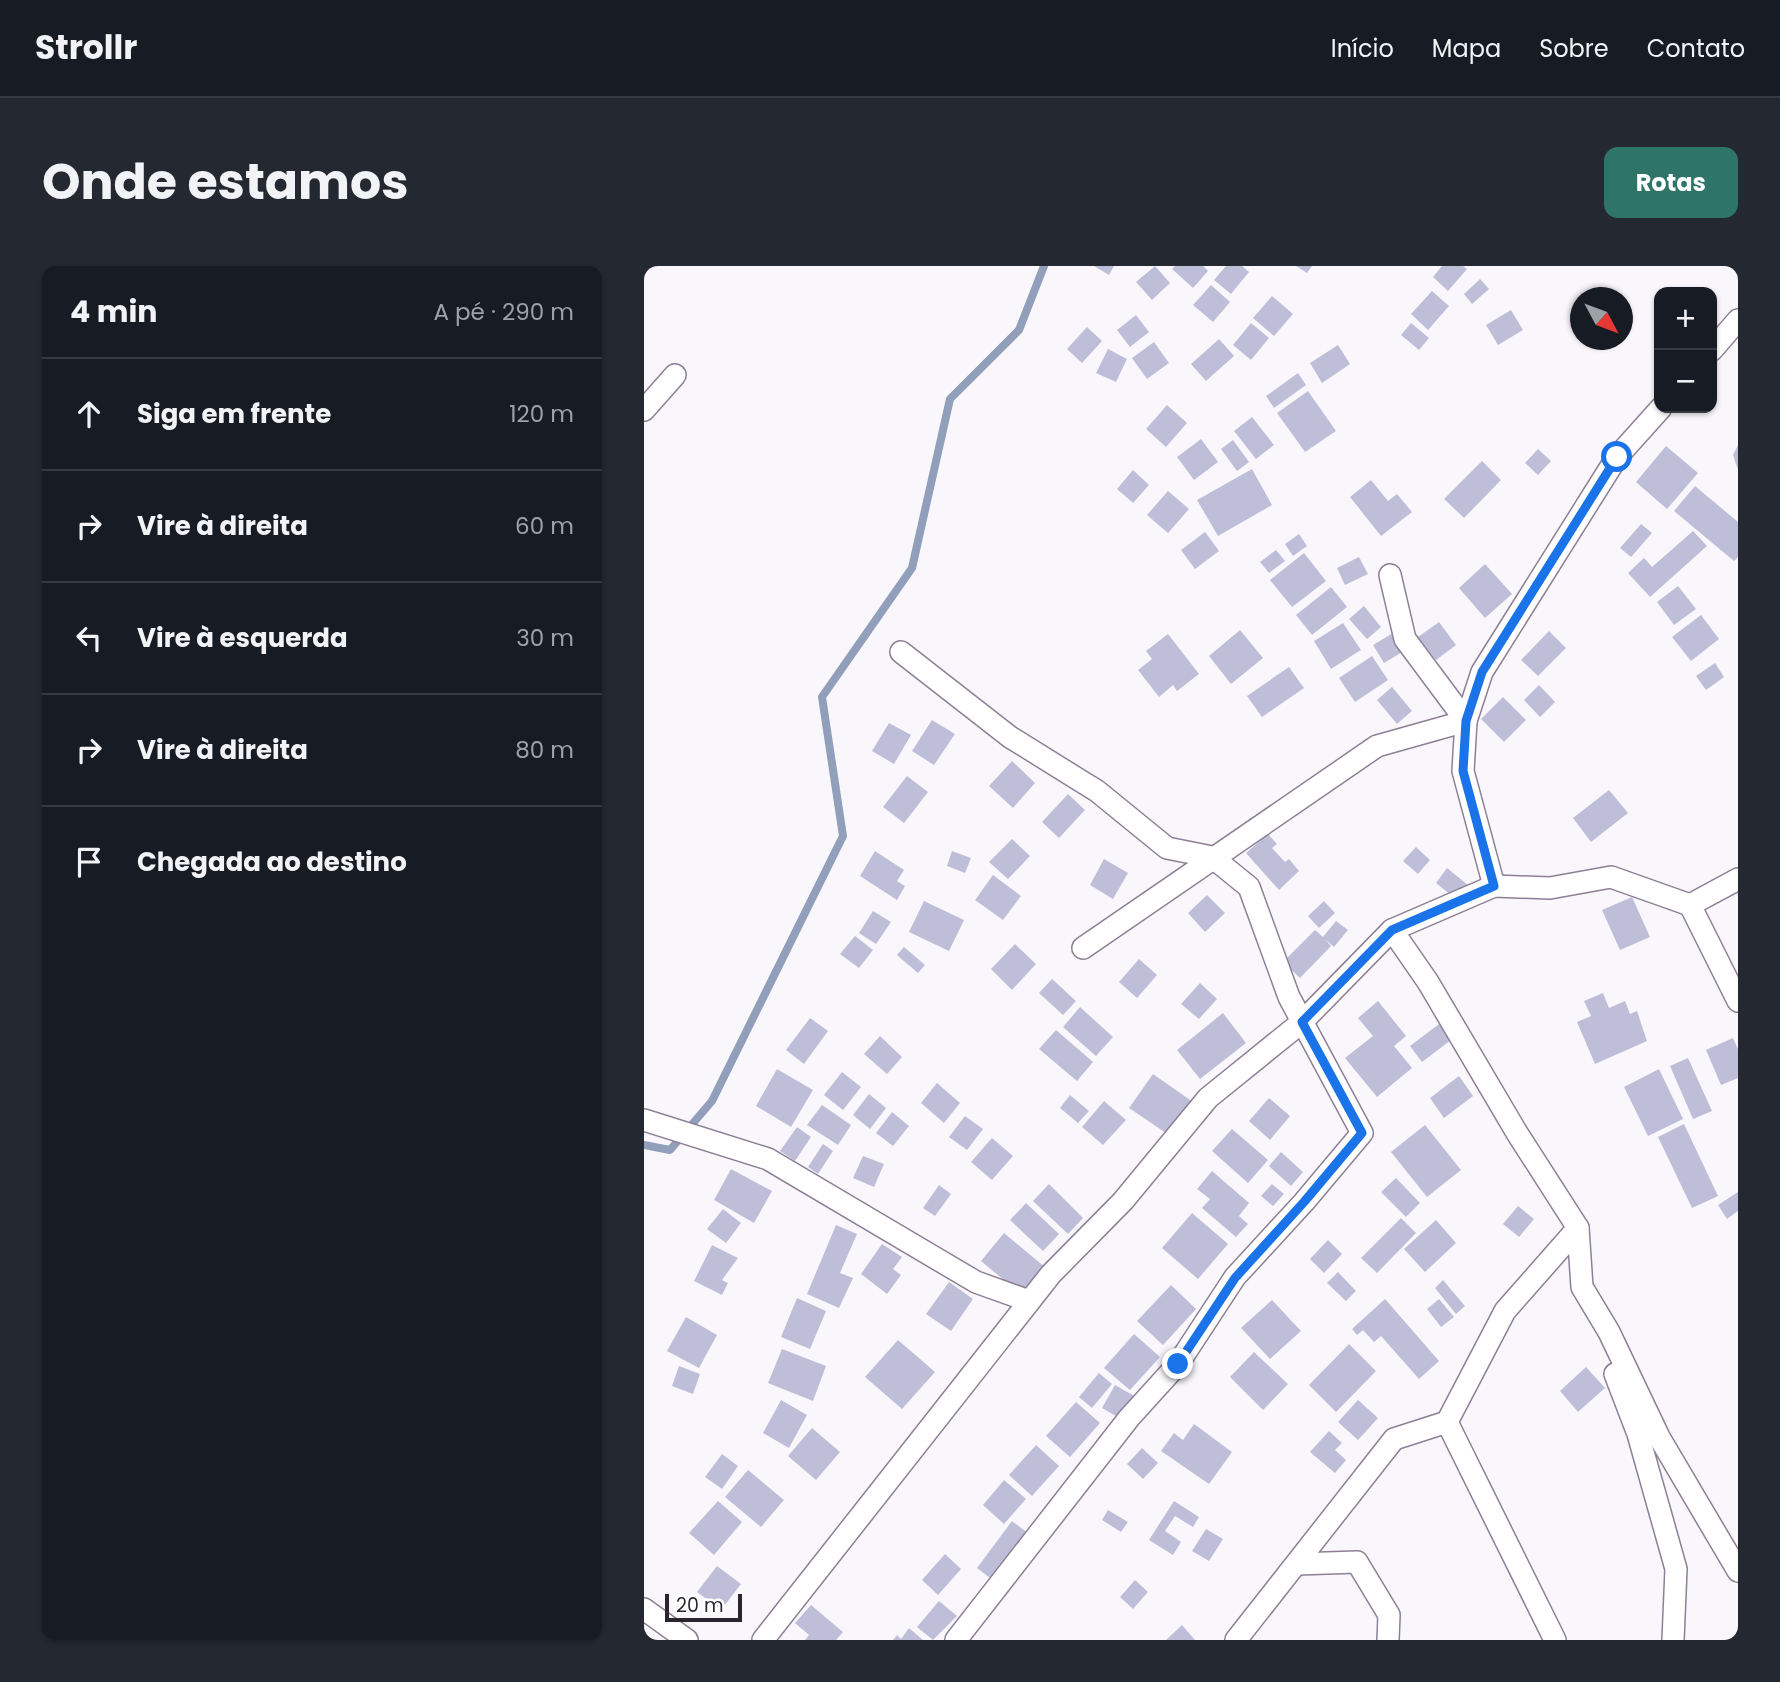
<!DOCTYPE html>
<html lang="pt">
<head>
<meta charset="utf-8">
<style>
  body { margin:0; font-family:Poppins,sans-serif; background:#242831; color:#f1f3f6 }
  .controls { position:absolute; right:21px; top:21px; display:grid; overflow:hidden; border-radius:14px; box-shadow:0 2px 5px #0004 }
  .controls button { width:63px; height:63px; display:grid; place-items:center; padding:0; border:0; border-bottom:2px solid #363941; background:#171b24; color:#f1f3f6; font:35px sans-serif }
  .compass { position:absolute; left:926px; top:21px; width:63px; height:63px; border-radius:50%; background:#171b24; box-shadow:0 2px 5px #0004; rotate:131deg }
  .scale { position:absolute; left:21px; bottom:18px; width:77px; box-sizing:border-box; padding-left:7px; border:4px solid #2b252f; border-top:0; font-size:19px; line-height:24px; white-space:nowrap; color:#2b252f; -webkit-text-stroke:5px #fff; paint-order:stroke }
  .stop { position:absolute; width:21px; height:21px; margin:-16px; border:5px solid #1a73e8; border-radius:50%; background:#fff }
  .stop.end { background:#1a73e8; border-color:#fff; box-shadow:0 2px 7px #0008 }
  .list { margin:0; padding:0; list-style:none }
  h2 { display:flex; justify-content:space-between; align-items:center; height:91px; margin:0; padding:0 28px; font-size:30px }
  h2 small { font-size:23px; font-weight:400; color:#9ea1a6 }
  .list li { display:grid; grid-template-columns:46px 1fr auto; gap:21px; align-items:center; box-sizing:border-box; height:112px; padding:0 28px; border-top:2px solid #363941 }
  .list b { display:block; font-size:26px; white-space:nowrap }
  .list em { font-size:23px; font-style:normal; color:#9ea1a6 }
  .icon { flex:none; width:38px; height:38px; fill:none; stroke:currentColor; stroke-width:2; stroke-linecap:round; stroke-linejoin:round }
  .map { position:relative; flex:none; width:1094px; height:1374px; overflow:hidden; border-radius:14px }
  header { display:flex; align-items:center; gap:42px; box-sizing:border-box; height:98px; padding:0 35px; background:#171b24; border-bottom:2px solid #363941 }
  header strong { font-size:33px }
  nav { display:flex; gap:38px; margin-inline-start:auto; font-size:24px }
  .intro { display:flex; align-items:center; justify-content:space-between; box-sizing:border-box; height:168px; padding:0 42px }
  h1 { margin:0; font-size:49px }
  .button { padding:18px 32px; border-radius:14px; background:#2f7469; color:#fff; font-size:24px; font-weight:700 }
  main { display:flex; gap:42px; padding:0 42px }
  aside { flex:1; background:#171b24; border-radius:14px; box-shadow:0 2px 5px #0004 }
  .map>svg:first-child { display:block }
  .lines { fill:none; stroke-linecap:round; stroke-linejoin:round }
  .stream { stroke:#919fba; stroke-width:8 }
  .building { fill:#bebed9 }
  .street-casing { stroke:#8d7f96; stroke-width:24 }
  .street { stroke:#fff; stroke-width:21 }
  .route { stroke:#1a73e8; stroke-width:9 }
</style>
</head>
<body>
<header>
<strong>Strollr</strong>
<nav><a>Início</a><a>Mapa</a><a>Sobre</a><a>Contato</a></nav>
</header>
<div class="intro"><h1>Onde estamos</h1><a class="button">Rotas</a></div>
<main>
<aside>
<h2>4 min<small>A pé · 290 m</small></h2>
<ul class="list">
<li><svg class="icon" aria-label="ahead" viewBox="0 0 24 24"><path d="M12 20V5M6 11l6-6 6 6"/></svg><div><b>Siga em frente</b></div><em>120 m</em></li>
<li><svg class="icon" aria-label="right" viewBox="0 0 24 24"><path d="M7 20v-9h11M14 6l5 5-5 5"/></svg><div><b>Vire à direita</b></div><em>60 m</em></li>
<li><svg class="icon" aria-label="left" viewBox="0 0 24 24"><path d="M17 20v-9H6M10 6l-5 5 5 5"/></svg><div><b>Vire à esquerda</b></div><em>30 m</em></li>
<li><svg class="icon" aria-label="right" viewBox="0 0 24 24"><path d="M7 20v-9h11M14 6l5 5-5 5"/></svg><div><b>Vire à direita</b></div><em>80 m</em></li>
<li><svg class="icon" aria-label="arrive" viewBox="0 0 24 24"><path d="M6 21V4h12l-3 4 3 4H6"/></svg><div><b>Chegada ao destino</b></div></li>
</ul>
</aside>
<div class="map">
<svg width="1094" height="1374" viewBox="0 0 1094 1374">
  <rect width="100%" height="100%" fill="#faf7fc"/>
  <g class="lines">
    <!-- stream -->
    <path class="stream" d="M0,879L26,884L68,835L199,570L178,431L268,302L306,133L375,64L400,0"/>
  </g>
  <!-- building -->
  <g class="building">
    <path d="M450,0H470L465,9Z"/>
    <path d="M511,0L526,17L508,34L492,16Z"/>
    <path d="M531,0H559L564,5L549,22L528,3Z"/>
    <path d="M582,0H598L605,6L587,28L570,14Z"/>
    <path d="M652,0H668L663,7Z"/>
    <path d="M798,0H819L823,3L804,25L789,11Z"/>
    <path d="M836,13L845,23L828,38L820,28Z"/>
    <path d="M567,19L586,36L569,56L549,39Z"/>
    <path d="M788,25L805,40L784,64L767,48Z"/>
    <path d="M628,30L649,48L630,70L609,52Z"/>
    <path d="M867,44L879,64L854,79L842,59Z"/>
    <path d="M492,49L505,66L486,81L473,64Z"/>
    <path d="M607,57L625,72L607,94L589,79Z"/>
    <path d="M767,57L785,72L775,84L757,69Z"/>
    <path d="M443,61L458,75L438,97L423,83Z"/>
    <path d="M575,73L590,90L562,115L547,98Z"/>
    <path d="M510,76L525,97L503,113L488,92Z"/>
    <path d="M694,79L706,98L678,117L666,97Z"/>
    <path d="M464,83L483,93L472,116L452,107Z"/>
    <path d="M654,107L662,119L630,142L622,130Z"/>
    <path d="M664,125L692,165L661,186L633,147Z"/>
    <path d="M523,139L543,157L522,181L502,163Z"/>
    <path d="M608,151L630,179L612,193L590,165Z"/>
    <path d="M557,173L574,196L550,214L533,191Z"/>
    <path d="M589,174L605,196L593,205L577,183Z"/>
    <path d="M1094,179V204L1089,189Z"/>
    <path d="M1022,180L1054,207L1023,243L992,216Z"/>
    <path d="M894,183L907,195L894,209L881,197Z"/>
    <path d="M838,195L857,214L820,252L800,233Z"/>
    <path d="M608,203L628,239L574,270L553,234Z"/>
    <path d="M489,204L505,219L489,237L473,223Z"/>
    <path d="M727,214L744,235L753,228L768,246L737,270L706,231Z"/>
    <path d="M1051,220L1094,256V291L1090,295L1030,245Z"/>
    <path d="M524,225L545,243L524,267L503,249Z"/>
    <path d="M997,258L1008,267L987,291L976,282Z"/>
    <path d="M1049,265L1063,280L1006,331L984,307L1000,292L1008,301Z"/>
    <path d="M561,266L575,285L551,303L537,284Z"/>
    <path d="M655,268L663,280L649,290L641,278Z"/>
    <path d="M632,284L641,295L625,307L616,296Z"/>
    <path d="M660,287L682,315L648,341L626,314Z"/>
    <path d="M715,291L724,308L701,319L693,302Z"/>
    <path d="M841,298L868,328L841,352L815,322Z"/>
    <path d="M1034,320L1052,343L1030,359L1013,336Z"/>
    <path d="M687,321L703,341L668,369L652,349Z"/>
    <path d="M720,340L737,361L723,373L705,353Z"/>
    <path d="M1057,349L1075,373L1047,395L1028,371Z"/>
    <path d="M795,356L812,379L792,394L774,371Z"/>
    <path d="M699,357L717,384L687,403L670,375Z"/>
    <path d="M596,364L619,392L587,418L565,390Z"/>
    <path d="M905,365L922,382L894,410L877,394Z"/>
    <path d="M749,367L760,385L740,397L729,379Z"/>
    <path d="M524,368L555,408L533,425L529,419L515,431L494,404L508,393L502,385Z"/>
    <path d="M728,390L744,414L711,436L695,412Z"/>
    <path d="M1071,397L1080,411L1062,424L1052,410Z"/>
    <path d="M645,401L660,422L618,451L603,430Z"/>
    <path d="M895,419L911,436L896,451L880,434Z"/>
    <path d="M748,421L768,445L753,458L733,434Z"/>
    <path d="M859,431L882,454L860,476L837,453Z"/>
    <path d="M288,454L311,468L290,499L268,485Z"/>
    <path d="M245,457L267,469L250,498L228,485Z"/>
    <path d="M368,495L391,517L369,542L345,520Z"/>
    <path d="M263,510L284,526L260,557L239,541Z"/>
    <path d="M965,524L984,547L947,576L929,552Z"/>
    <path d="M424,528L441,544L415,572L398,556Z"/>
    <path d="M624,568L633,578L628,582L641,596L645,593L655,605L635,624L602,587Z"/>
    <path d="M368,573L386,590L364,613L345,596Z"/>
    <path d="M772,581L786,594L774,608L759,595Z"/>
    <path d="M231,585L260,604L253,615L261,620L253,634L216,610Z"/>
    <path d="M308,585L327,592L321,607L303,600Z"/>
    <path d="M460,593L484,607L469,633L446,619Z"/>
    <path d="M803,602L825,620L813,634L792,617Z"/>
    <path d="M349,609L377,630L359,654L331,634Z"/>
    <path d="M563,629L581,647L561,666L544,647Z"/>
    <path d="M988,631L1006,671L976,684L958,644Z"/>
    <path d="M280,635L320,654L305,685L265,666Z"/>
    <path d="M680,635L691,647L675,662L664,650Z"/>
    <path d="M229,645L247,656L232,678L215,667Z"/>
    <path d="M692,655L704,664L690,681L681,673L687,680L656,712L639,696L671,664L679,671Z"/>
    <path d="M211,670L229,684L215,702L196,688Z"/>
    <path d="M371,678L392,698L368,724L347,703Z"/>
    <path d="M260,681L281,699L274,707L253,689Z"/>
    <path d="M495,693L513,709L493,732L475,716Z"/>
    <path d="M408,713L432,735L419,749L395,727Z"/>
    <path d="M556,717L573,733L555,753L537,738Z"/>
    <path d="M959,727L965,742L981,735L986,748L993,745L1003,775L951,798L933,756L947,750L940,735Z"/>
    <path d="M734,735L762,770L750,780L768,802L733,831L701,792L729,770L714,752Z"/>
    <path d="M436,741L469,771L452,790L419,761Z"/>
    <path d="M579,747L602,777L556,813L533,784Z"/>
    <path d="M166,752L184,765L160,798L142,784Z"/>
    <path d="M795,758L807,774L778,796L766,780Z"/>
    <path d="M412,764L449,796L433,815L395,783Z"/>
    <path d="M236,770L258,791L243,808L220,788Z"/>
    <path d="M1089,772L1094,783V812L1077,819L1062,784Z"/>
    <path d="M1044,792L1068,845L1049,853L1026,800Z"/>
    <path d="M133,803L169,824L147,861L112,840Z"/>
    <path d="M1015,803L1039,853L1004,870L980,821Z"/>
    <path d="M198,806L217,821L199,844L180,829Z"/>
    <path d="M509,808L549,836L525,869L485,842Z"/>
    <path d="M815,810L829,830L800,852L786,832Z"/>
    <path d="M293,817L316,837L300,857L277,837Z"/>
    <path d="M225,828L242,842L226,863L209,849Z"/>
    <path d="M426,829L445,845L434,857L416,842Z"/>
    <path d="M625,832L646,850L626,874L605,855Z"/>
    <path d="M460,835L482,854L459,879L438,861Z"/>
    <path d="M178,839L207,859L194,879L163,859Z"/>
    <path d="M248,846L265,860L249,880L232,867Z"/>
    <path d="M321,850L339,863L323,884L305,871Z"/>
    <path d="M1040,858L1074,930L1048,942L1014,871Z"/>
    <path d="M781,859L817,904L783,931L747,886Z"/>
    <path d="M153,861L167,871L151,895L136,885Z"/>
    <path d="M588,863L624,894L604,917L568,885Z"/>
    <path d="M348,872L369,890L348,914L327,896Z"/>
    <path d="M179,878L189,885L174,908L164,901Z"/>
    <path d="M637,886L659,906L647,920L625,900Z"/>
    <path d="M219,890L240,898L230,921L209,912Z"/>
    <path d="M87,903L128,925L110,957L70,934Z"/>
    <path d="M568,905L605,937L595,950L604,958L592,971L558,942L566,933L553,923Z"/>
    <path d="M752,912L776,937L762,951L737,926Z"/>
    <path d="M405,918L439,952L424,968L389,935Z"/>
    <path d="M628,918L640,928L629,940L617,930Z"/>
    <path d="M295,919L307,928L291,950L279,942Z"/>
    <path d="M1094,926V945L1083,953L1074,939Z"/>
    <path d="M382,937L415,968L399,985L366,954Z"/>
    <path d="M874,940L890,953L875,971L859,958Z"/>
    <path d="M79,943L97,957L82,977L63,963Z"/>
    <path d="M548,947L584,978L554,1013L518,982Z"/>
    <path d="M757,952L772,967L733,1007L717,992Z"/>
    <path d="M792,954L812,977L781,1006L760,983Z"/>
    <path d="M192,959L213,968L196,1007L209,1012L195,1042L163,1028Z"/>
    <path d="M360,967L402,1002L379,1030L337,995Z"/>
    <path d="M684,974L698,988L680,1007L666,993Z"/>
    <path d="M238,978L258,991L249,1003L257,1009L243,1028L217,1008Z"/>
    <path d="M68,979L94,992L78,1014L84,1017L78,1029L50,1015Z"/>
    <path d="M694,1006L712,1025L702,1035L683,1017Z"/>
    <path d="M799,1014L821,1040L812,1048L791,1022Z"/>
    <path d="M305,1016L329,1033L307,1065L282,1048Z"/>
    <path d="M527,1019L552,1043L519,1079L493,1055Z"/>
    <path d="M153,1032L182,1045L166,1083L137,1071Z"/>
    <path d="M741,1033L795,1095L775,1113L737,1070L730,1076L719,1064L713,1069L708,1063Z"/>
    <path d="M795,1033L810,1051L797,1061L783,1043Z"/>
    <path d="M628,1034L657,1065L626,1093L597,1062Z"/>
    <path d="M42,1051L73,1069L55,1102L23,1085Z"/>
    <path d="M490,1068L516,1091L486,1124L460,1102Z"/>
    <path d="M254,1074L291,1106L258,1143L221,1111Z"/>
    <path d="M705,1078L732,1105L692,1146L665,1119Z"/>
    <path d="M138,1083L182,1100L169,1135L124,1117Z"/>
    <path d="M610,1086L644,1118L619,1144L586,1111Z"/>
    <path d="M35,1100L56,1108L49,1128L28,1120Z"/>
    <path d="M942,1101L961,1122L934,1146L916,1125Z"/>
    <path d="M455,1107L468,1118L448,1142L435,1131Z"/>
    <path d="M471,1119L492,1131L479,1154L458,1142Z"/>
    <path d="M137,1134L163,1149L145,1182L119,1167Z"/>
    <path d="M714,1134L734,1152L714,1174L694,1156Z"/>
    <path d="M432,1136L456,1157L426,1191L402,1170Z"/>
    <path d="M550,1158L588,1186L565,1218L517,1185L530,1167L539,1174Z"/>
    <path d="M168,1162L196,1186L172,1214L144,1190Z"/>
    <path d="M685,1165L698,1177L691,1184L702,1194L691,1207L666,1186Z"/>
    <path d="M392,1179L415,1200L388,1230L365,1209Z"/>
    <path d="M498,1182L514,1197L499,1213L483,1198Z"/>
    <path d="M78,1188L94,1200L78,1223L61,1211Z"/>
    <path d="M104,1204L140,1234L117,1261L81,1231Z"/>
    <path d="M360,1214L382,1233L360,1258L339,1239Z"/>
    <path d="M74,1235L98,1256L70,1289L45,1267Z"/>
    <path d="M530,1235L555,1251L549,1261L531,1250L521,1265L537,1276L529,1289L505,1274Z"/>
    <path d="M464,1244L484,1256L477,1266L458,1254Z"/>
    <path d="M368,1255L385,1268L350,1315L333,1302Z"/>
    <path d="M562,1263L579,1273L565,1295L548,1285Z"/>
    <path d="M301,1288L317,1303L294,1329L278,1314Z"/>
    <path d="M73,1300L97,1318L77,1344L53,1326Z"/>
    <path d="M491,1314L504,1326L489,1343L476,1331Z"/>
    <path d="M295,1335L313,1350L289,1374L273,1361Z"/>
    <path d="M167,1339L199,1366L192,1374H161L165,1369L151,1357Z"/>
    <path d="M538,1359L551,1374H522Z"/>
    <path d="M265,1362L279,1374H249L253,1369L257,1373Z"/>
  </g>
  <g class="lines">
    <!-- street casing -->
    <g class="street-casing">
      <g id="street">
        <path d="M1068,84L1094,54"/>
        <path d="M0,144L31,109"/>
        <path d="M257,386L366,471L453,525L523,582L568,591L605,621L645,731L718,867L660,936L591,1011L534,1098L485,1152L312,1374"/>
        <path d="M1094,613L1046,639L1094,735"/>
        <path d="M850,620L819,505L822,455L838,406L973,191L1017,142"/>
        <path d="M748,664L784,716L873,867L934,962L938,1021L965,1066L1015,1171L1094,1305"/>
        <path d="M439,682L733,480L822,455L761,373L746,309"/>
        <path d="M0,854L124,893L332,1016L385,1035"/>
        <path d="M971,1108L994,1168L1032,1303L1029,1374"/>
        <path d="M803,1156L911,1374"/>
        <path d="M653,1298L713,1296L745,1349L744,1374"/>
        <path d="M0,1343L43,1374"/>
        <path d="M119,1374L407,1008L479,935L564,832L658,756L748,664L850,620L906,622L967,611L1046,639"/>
        <path d="M592,1374L750,1173L803,1156L861,1045L934,962"/>
      </g>
    </g>
    <!-- street -->
    <use href="#street" class="street"/>
  </g>
  <g class="lines">
    <!-- route -->
    <path class="route" d="M534,1098L591,1012L660,936L718,867L658,756L748,664L850,620L819,505L822,455L838,406L973,191"/>
  </g>
</svg>
<div class="controls">
<button>+</button>
<button>−</button>
</div>
<svg class="compass" viewBox="-18 -18 36 36"><path d="M0-13l5 13h-10z" fill="#e53935"/><path d="M0 13l5-13h-10z" fill="#9ea1a6"/></svg>
<div class="scale">20 m</div>
<div class="stop" style="left:973px;top:191px"></div>
<div class="stop end" style="left:534px;top:1098px"></div>
</div>
</main>
</body>
</html>
